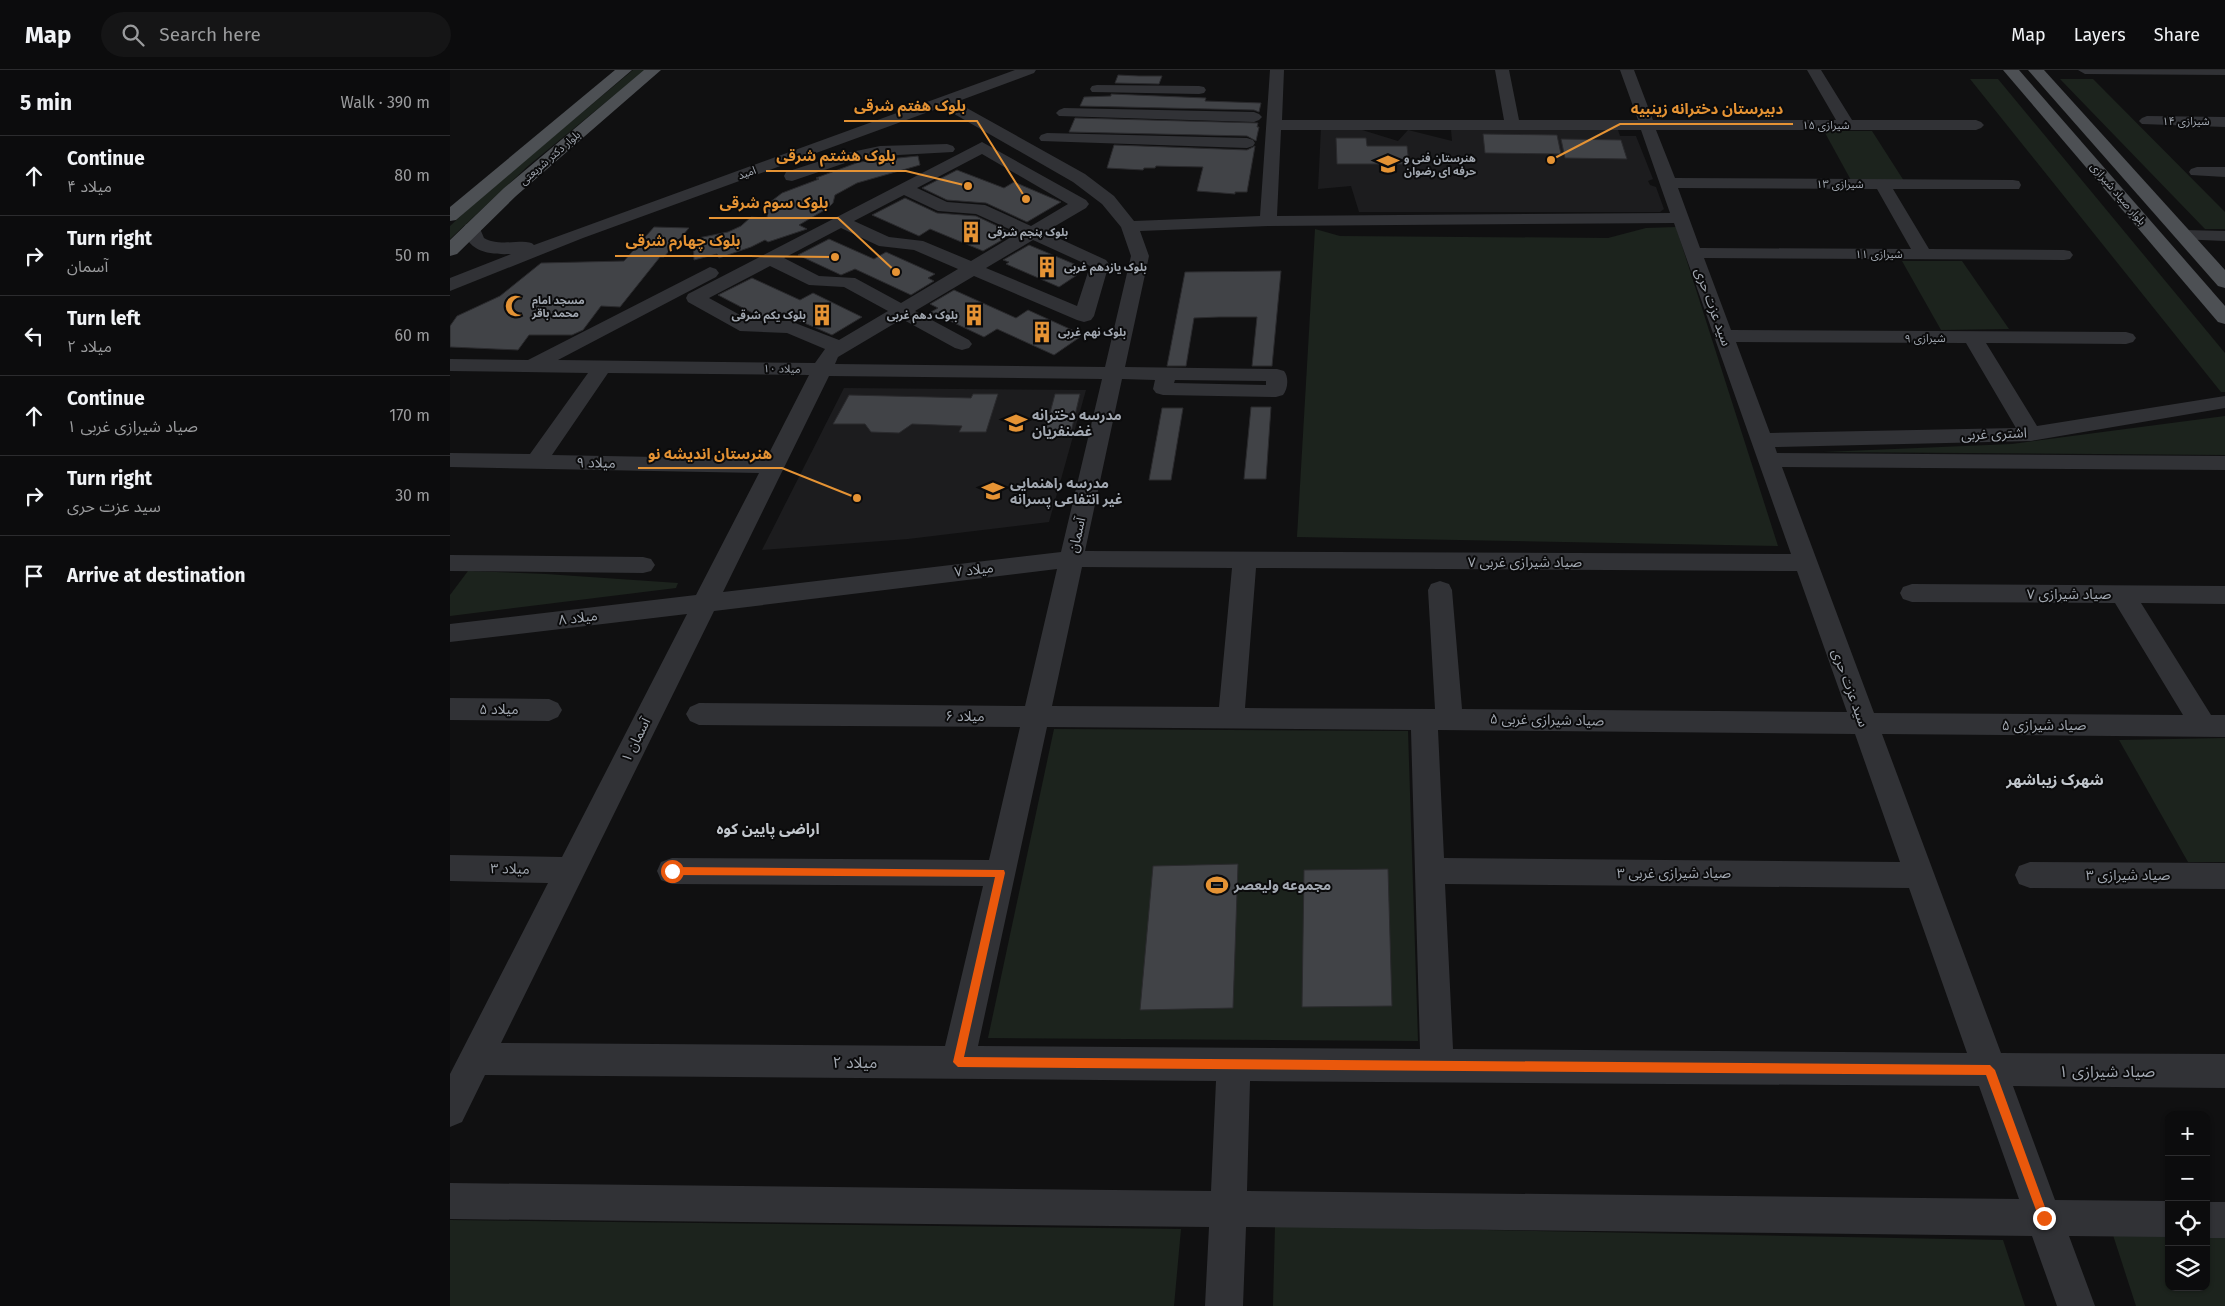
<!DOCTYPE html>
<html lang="en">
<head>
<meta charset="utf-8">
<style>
  body { margin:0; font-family:"Fira Sans","Noto Sans Arabic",sans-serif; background:#151516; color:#f1f3f6 }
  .controls { position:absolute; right:15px; bottom:15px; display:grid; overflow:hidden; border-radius:10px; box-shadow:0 1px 4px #0004 }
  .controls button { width:45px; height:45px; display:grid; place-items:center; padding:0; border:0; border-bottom:1px solid #2c2c2e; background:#0c0c0d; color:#f1f3f6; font:25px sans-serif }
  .stop { position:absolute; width:15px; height:15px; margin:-11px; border:4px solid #ea580c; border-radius:50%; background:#fff }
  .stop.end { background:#ea580c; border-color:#fff; box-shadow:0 1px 5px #0008 }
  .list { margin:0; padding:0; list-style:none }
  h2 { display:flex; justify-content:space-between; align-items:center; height:65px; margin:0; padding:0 20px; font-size:21px }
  h2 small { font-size:16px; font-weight:400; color:#9a9b9d }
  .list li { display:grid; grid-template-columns:32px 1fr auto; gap:15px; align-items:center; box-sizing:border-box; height:80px; padding:0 20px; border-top:1px solid #2c2c2e }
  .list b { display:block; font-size:19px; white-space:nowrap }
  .list p { margin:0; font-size:16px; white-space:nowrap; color:#9a9b9d }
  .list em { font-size:16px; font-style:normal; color:#9a9b9d }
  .icon { flex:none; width:28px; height:28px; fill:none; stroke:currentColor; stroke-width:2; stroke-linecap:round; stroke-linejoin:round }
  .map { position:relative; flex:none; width:1775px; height:1236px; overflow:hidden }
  header { display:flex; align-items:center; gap:30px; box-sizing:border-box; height:70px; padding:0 25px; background:#0c0c0d; border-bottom:1px solid #2c2c2e }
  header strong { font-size:24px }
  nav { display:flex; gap:28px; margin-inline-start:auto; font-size:18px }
  .search { width:350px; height:45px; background:#151516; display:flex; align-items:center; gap:12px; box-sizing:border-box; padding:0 18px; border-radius:28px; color:#9a9b9d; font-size:19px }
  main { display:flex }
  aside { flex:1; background:#0c0c0d }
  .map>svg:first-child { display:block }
  .built { fill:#1c1c1e }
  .green { fill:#1c231d }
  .building { fill:#414347; stroke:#2a2a2d }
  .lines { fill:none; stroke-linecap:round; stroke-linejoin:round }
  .minor { fill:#313236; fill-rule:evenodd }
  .major { fill:#4d5054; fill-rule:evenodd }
  .route { fill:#ea580c }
  .labels { text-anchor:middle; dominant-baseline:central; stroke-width:4; stroke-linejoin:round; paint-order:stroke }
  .far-street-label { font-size:11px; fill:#a2a8b1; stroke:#0b0b0c }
  .far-poi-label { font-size:11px; font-weight:bold; fill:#a2a8b1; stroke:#0b0b0c; text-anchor:start }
  .street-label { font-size:14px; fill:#a2a8b1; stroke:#0b0b0c }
  .poi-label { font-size:14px; font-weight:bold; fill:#a2a8b1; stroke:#0b0b0c; text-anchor:start }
  .neighbourhood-label { font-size:15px; font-weight:bold; fill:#c2c7cd; stroke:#0b0b0c }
  .near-street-label { font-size:16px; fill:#a2a8b1; stroke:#0b0b0c }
  .leader { fill:none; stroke:#e59334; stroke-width:2 }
  .callout-dot { fill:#e59334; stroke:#0b0b0c; stroke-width:2 }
  .callout-label { font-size:15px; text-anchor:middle; font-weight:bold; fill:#e59334; stroke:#0b0b0c; stroke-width:4; stroke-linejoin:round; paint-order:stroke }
</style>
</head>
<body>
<header>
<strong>Map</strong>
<div class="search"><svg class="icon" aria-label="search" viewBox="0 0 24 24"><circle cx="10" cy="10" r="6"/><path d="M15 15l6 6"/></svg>Search here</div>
<nav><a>Map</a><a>Layers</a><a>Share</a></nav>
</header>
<main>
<aside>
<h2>5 min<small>Walk · 390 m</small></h2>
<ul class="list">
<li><svg class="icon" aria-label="ahead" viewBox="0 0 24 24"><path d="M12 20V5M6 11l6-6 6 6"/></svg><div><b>Continue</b><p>میلاد ۴</p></div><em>80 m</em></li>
<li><svg class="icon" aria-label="right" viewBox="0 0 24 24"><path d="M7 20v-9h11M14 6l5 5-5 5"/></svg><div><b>Turn right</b><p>آسمان</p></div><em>50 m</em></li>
<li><svg class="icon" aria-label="left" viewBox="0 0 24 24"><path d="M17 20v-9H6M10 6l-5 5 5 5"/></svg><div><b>Turn left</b><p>میلاد ۲</p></div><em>60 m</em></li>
<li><svg class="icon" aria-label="ahead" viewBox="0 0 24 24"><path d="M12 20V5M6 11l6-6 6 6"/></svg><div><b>Continue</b><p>صیاد شیرازی غربی ۱</p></div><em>170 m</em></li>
<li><svg class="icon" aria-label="right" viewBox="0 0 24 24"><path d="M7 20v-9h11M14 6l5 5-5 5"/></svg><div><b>Turn right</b><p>سید عزت حری</p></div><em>30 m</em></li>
<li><svg class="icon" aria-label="arrive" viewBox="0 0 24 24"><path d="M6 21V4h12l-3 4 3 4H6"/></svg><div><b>Arrive at destination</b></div></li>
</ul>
</aside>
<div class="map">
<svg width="1775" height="1236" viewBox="0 0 1775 1236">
  <rect width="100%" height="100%" fill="#101011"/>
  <!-- built -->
  <g class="built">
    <path d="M871,58L909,59L948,71L958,60L1002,71L1001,60H1168L1170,66H1186L1203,109L1198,111L1200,115L1206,117L1214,139L1210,142H909L901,116L868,119Z"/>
    <path d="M394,318L636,320L599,452L458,469L312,480Z"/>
  </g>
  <!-- green -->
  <g class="green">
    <path d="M183,0H195L78,96L0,169V156L31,127Z"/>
    <path d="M1520,9H1548L1775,283V322H1771Z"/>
    <path d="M1610,9H1643L1775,142V159H1755Z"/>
    <path d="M1374,61H1422L1454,111L1402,112Z"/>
    <path d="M1226,157L1328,476L847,467L865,159L890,166L1158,168L1196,158Z"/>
    <path d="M1452,191H1512L1559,259L1491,260Z"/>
    <path d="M1775,346V385L1373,382L1562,374Z"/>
    <path d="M18,501L96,504L228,513L226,518L0,546V525Z"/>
    <path d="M604,659L958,661L968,971L538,968Z"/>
    <path d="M1775,668V792H1738L1669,670Z"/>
    <path d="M0,1150L731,1159L724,1236H0Z"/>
    <path d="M825,1156L1553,1170L1575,1236H823Z"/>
    <path d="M1663,1165L1719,1166V1217H1756V1167H1775V1236H1686Z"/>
  </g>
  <!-- building -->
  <g class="building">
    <path d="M668,5L689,6H712L709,14L665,13Z"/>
    <path d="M661,24L756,28L755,31L811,33L809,42L804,40L630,36L634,27L661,26Z"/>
    <path d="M625,48L808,53L807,57H809L806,71L797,66L619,62Z"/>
    <path d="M1033,64L1107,65L1111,84L1035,83Z"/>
    <path d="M886,68H916L917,76H957L959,94H887Z"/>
    <path d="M1111,69L1171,70L1177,89L1115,88Z"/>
    <path d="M664,75L797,80L805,76L797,122H785V124L747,121L753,97L706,96L705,98H694L693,100L657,98Z"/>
    <path d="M468,86L470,95L407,113L385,125L383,133L378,138L349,155L357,159L318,172L315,170L301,177L269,188L267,184L244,190L243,169L278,162L291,156L301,147L317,148L319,133L332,123L369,109L366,108L409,92Z"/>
    <path d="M507,100L554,118L564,112L611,132L577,152L536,133L497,130L472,118Z"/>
    <path d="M455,128L487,143L526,146L560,162L555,165L559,166L533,181L480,159L469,166L422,145Z"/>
    <path d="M204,157L239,158L214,187H210L170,237L151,236L133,260L122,265H79L68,280L0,277V256L7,246L50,226L91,193L174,191Z"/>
    <path d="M379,169L424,189L436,182L485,204L478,208L484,211L461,225L405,199L391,205L348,185Z"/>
    <path d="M579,175L636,199L609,217L556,194L559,192L553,190Z"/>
    <path d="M831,201L822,296H802L807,247H769L744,248L736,296H717L735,202Z"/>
    <path d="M302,208L350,230L363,223L412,247L382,265L329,242L314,249L268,225Z"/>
    <path d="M504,220L566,248L578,240L633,265L604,285L547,259L534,267L481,242L488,238L480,234Z"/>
    <path d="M523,324H548L536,362H509L512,356L462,354L449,363L421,362L415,354H383L399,325L521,328Z"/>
    <path d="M605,324H630L621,362H595Z"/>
    <path d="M801,337H821L816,409H794Z"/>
    <path d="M712,338H733L721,410H699Z"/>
    <path d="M788,794L783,938L690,940L703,796Z"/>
    <path d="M938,799L942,936L852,937L854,800Z"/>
  </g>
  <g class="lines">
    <!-- minor -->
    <g class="minor">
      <path d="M565,0H586L584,3L506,32L635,104L664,126L684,151L810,146L820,0H834L832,50H1054L1045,0H1059L1069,50H1188L1170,0H1184L1203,50H1386L1357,0H1371L1402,50H1526L1531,52L1534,55L1531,58L1526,60H1206L1225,108L1563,110L1569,111L1571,115L1569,119H1443L1479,179L1614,180L1620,181L1623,185L1620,189L1614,190L1254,188L1281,260L1676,262L1683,264L1686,268L1683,272L1676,274L1536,273L1587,356L1775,326V338L1581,371L1325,377L1327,383L1775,386V400L1332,397L1424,643L1733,645L1665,533L1462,532L1453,529L1450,523L1453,517L1462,514L1775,516V534L1691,533L1761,645H1775V667L1432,664L1551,983L1775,984V1018L1563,1016L1605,1130L1719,1131V1167L1619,1166L1645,1236H1607L1582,1166L796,1157L793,1236H755L759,1157L0,1149V1113L761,1121L766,1011L35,1005L12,1052L0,1057V1004L98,813L0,811V785L112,787L237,544L0,572V554L246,525L309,403L0,397V383L80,384L138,303L0,301V289L78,290L260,197L266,199L269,203L266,207L108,290L365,293L375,279L337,263L290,261L238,232L236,228L238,224L532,72L636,130L639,134L636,138L595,162L656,190L659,194L644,246L641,250L634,252L627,250L524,206L465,241L519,270L522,274L519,278L512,280L505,278L452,249L388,287L385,294L655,297L681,186L671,157L652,134L623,112L492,37L133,168L0,221V208L61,184C40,185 17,182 13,158L16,154H28L34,168C50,178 77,167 84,175ZM831,60H1191L1220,143L827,146ZM532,84L618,134L581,156L535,135L497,132L467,118ZM1228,118L1427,119L1461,179L1250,178ZM454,125L488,141L526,144L568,163L521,191L473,171L439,167L404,151ZM1224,153L1341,484L635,481L672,309L705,310L703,319L706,323L713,325L826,327L833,325C838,319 839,307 834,301L827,299L675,297L699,186L690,161L818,156ZM391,158L429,176L464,180L508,199L451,233L405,208L369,206L334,188ZM583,170L640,196L627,236L536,198ZM320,196L359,215L394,217L438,241L389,270L340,251H301L259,228ZM1286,272L1516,273L1566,358L1320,363ZM158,303L359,305L316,389L102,385ZM379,306L652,309L611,482L273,522ZM725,310L816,311V315L724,313ZM632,497L782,498L769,637L602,636ZM806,498L1347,501L1397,642L1012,639L1002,520L999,514L990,511L981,514L978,520L985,639L795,638ZM607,499L575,636L249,633L240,637L236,644L240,651L249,655L570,657L539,790L222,788L211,792L207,801L211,810L222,814L533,816L495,976L51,973L264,541ZM597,657L961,660L970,979L528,976ZM988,660L1405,664L1450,792L994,788ZM995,814L1459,818L1517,983L1003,979ZM800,1011L1529,1016L1569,1129L797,1121Z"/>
      <path d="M1628,0H1775V5L1635,4Z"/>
      <path d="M647,15L749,16L754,17L756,20L754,23L749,24L642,22L640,19L642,16Z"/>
      <path d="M614,38L804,42L809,44L812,47L809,50L804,52L609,46L606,43L609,40Z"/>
      <path d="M1697,46L1775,47V57L1692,54L1689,51L1692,48Z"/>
      <path d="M597,63L797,68L803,70L805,73L803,76L797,78L591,71L589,68L591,65Z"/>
      <path d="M497,74L503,76L505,79L503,82L430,86L401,91L342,111L336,110L334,106L336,102L392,84L430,76Z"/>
      <path d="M1747,97H1775V107L1741,105L1739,102L1741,99Z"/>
      <path d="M1734,160L1775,161V171L1728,169L1725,165L1728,161Z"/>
      <path d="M0,485L193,487L201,489L205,495L201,501L193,503L0,501Z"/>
      <path d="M0,628L99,629L108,633L112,640L108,647L99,651L0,650Z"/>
      <path d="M1580,792L1775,793V819L1580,818L1569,814L1565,805L1569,796Z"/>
      <rect x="1756" y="1132" width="19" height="36"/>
    </g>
    <!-- major -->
    <g class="major">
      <path d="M165,0H182L6,150L0,151V137Z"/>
      <path d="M194,0H211L66,126L7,184L0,186V170L54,118Z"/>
      <path d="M1553,0H1569L1775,236V254L1768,252Z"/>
      <path d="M1578,0H1594L1775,200V218L1768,216Z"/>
    </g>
  </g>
  <!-- route -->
  <path class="route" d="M222,797L554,800L555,803L514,987L1540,995L1545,1000L1599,1148L1597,1151L1594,1153L1590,1151L1536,1005L508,997L503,992L545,807L222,805L218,801Z"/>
  <!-- icons -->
  <defs>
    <g id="school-bare" transform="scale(1.725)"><path d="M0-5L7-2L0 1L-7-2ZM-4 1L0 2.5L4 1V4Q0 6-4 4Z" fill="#e59334" stroke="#0b0b0c" stroke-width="2.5" paint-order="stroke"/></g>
    <g id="building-bare" transform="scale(1.725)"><path d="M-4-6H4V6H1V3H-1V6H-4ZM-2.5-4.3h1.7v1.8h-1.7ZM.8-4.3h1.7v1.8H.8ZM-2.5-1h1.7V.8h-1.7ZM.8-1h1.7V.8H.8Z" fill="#e59334" stroke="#0b0b0c" stroke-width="2.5" paint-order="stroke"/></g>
    <g id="mosque-bare" transform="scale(1.725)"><path d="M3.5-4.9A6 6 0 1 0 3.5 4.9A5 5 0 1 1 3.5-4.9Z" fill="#e59334" stroke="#0b0b0c" stroke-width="2.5" paint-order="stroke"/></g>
    <g id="stadium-bare" transform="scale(1.725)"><path d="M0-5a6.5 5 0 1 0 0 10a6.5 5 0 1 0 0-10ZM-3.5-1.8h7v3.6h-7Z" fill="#e59334" stroke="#0b0b0c" stroke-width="2.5" paint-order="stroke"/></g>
  </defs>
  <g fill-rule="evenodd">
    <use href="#school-bare" x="938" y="94"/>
    <use href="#building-bare" x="521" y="162"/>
    <use href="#building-bare" x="597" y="197"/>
    <use href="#mosque-bare" x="66" y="236"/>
    <use href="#building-bare" x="372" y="245"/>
    <use href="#building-bare" x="524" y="245"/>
    <use href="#building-bare" x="592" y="262"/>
    <use href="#school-bare" x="566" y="353"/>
    <use href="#school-bare" x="543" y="421"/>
    <use href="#stadium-bare" x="767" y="815"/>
  </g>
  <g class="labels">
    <!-- far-street labels -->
    <g class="far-street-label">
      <text x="1736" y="51">شیرازی ۱۴</text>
      <text x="1376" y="55">شیرازی ۱۵</text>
      <text transform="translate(100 88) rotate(-41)">بلوار دکتر شریعتی</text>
      <text transform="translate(297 103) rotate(-20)">امید</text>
      <text x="1390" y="114">شیرازی ۱۳</text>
      <text transform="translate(1668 124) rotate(49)">بلوار صیاد شیرازی</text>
      <text x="1429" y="184">شیرازی ۱۱</text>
      <text x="1475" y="268">شیرازی ۹</text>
      <text transform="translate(332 299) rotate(1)">میلاد ۱۰</text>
    </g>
    <!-- far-poi labels -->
    <g class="far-poi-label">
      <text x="954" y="88">هنرستان فنی و<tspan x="954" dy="13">حرفه ای رضوان</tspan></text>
      <text x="538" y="162">بلوک پنجم شرقی</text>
      <text x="614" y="197">بلوک یازدهم غربی</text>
      <text x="82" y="230">مسجد امام<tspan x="82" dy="13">محمد باقر</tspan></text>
      <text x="356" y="245" text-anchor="end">بلوک یکم شرقی</text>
      <text x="508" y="245" text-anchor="end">بلوک دهم غربی</text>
      <text x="608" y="262">بلوک نهم غربی</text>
    </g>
    <!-- street labels -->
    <g class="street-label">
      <text transform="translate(1263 237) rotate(70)">سید عزت حری</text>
      <text transform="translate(1544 364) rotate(-2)">اشتری غربی</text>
      <text transform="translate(146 393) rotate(1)">میلاد ۹</text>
      <text transform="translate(627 465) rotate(-77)">آسمان</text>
      <text x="1075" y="492">صیاد شیرازی غربی ۷</text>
      <text transform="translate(524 500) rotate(-7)">میلاد ۷</text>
      <text x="1619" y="524">صیاد شیرازی ۷</text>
      <text transform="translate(128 548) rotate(-7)">میلاد ۸</text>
      <text transform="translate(1400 618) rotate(70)">سید عزت حری</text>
      <text x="49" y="639">میلاد ۵</text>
      <text x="515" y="646">میلاد ۶</text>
      <text transform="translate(1097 650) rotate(1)">صیاد شیرازی غربی ۵</text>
      <text x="1594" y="655">صیاد شیرازی ۵</text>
      <text transform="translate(186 670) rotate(-63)">آسمان ۱</text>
      <text transform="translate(60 799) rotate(1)">میلاد ۳</text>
      <text x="1224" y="803">صیاد شیرازی غربی ۳</text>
      <text x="1678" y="805">صیاد شیرازی ۳</text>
    </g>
    <!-- poi labels -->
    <g class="poi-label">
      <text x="582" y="345">مدرسه دخترانه<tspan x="582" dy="16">غضنفریان</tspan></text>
      <text x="560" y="413">مدرسه راهنمایی<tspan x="560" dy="16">غیر انتفاعی پسرانه</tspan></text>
      <text x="784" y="815">مجموعه ولیعصر</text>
    </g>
    <!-- neighbourhood labels -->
    <g class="neighbourhood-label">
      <text x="1605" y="710">شهرک زیباشهر</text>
      <text x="318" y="759">اراضی پایین کوه</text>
    </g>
    <!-- near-street labels -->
    <g class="near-street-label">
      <text x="405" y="992">میلاد ۲</text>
      <text x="1657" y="1001">صیاد شیرازی ۱</text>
    </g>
  </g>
  <!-- callouts -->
  <path class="leader" d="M576 129L527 51H394M1101 90L1170 54H1343M518 116L456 101H316M446 202L388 148H259M385 187L300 186H165M407 428L332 398H188"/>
  <g class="callout-dot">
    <circle cx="576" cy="129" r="5"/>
    <circle cx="1101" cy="90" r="5"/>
    <circle cx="518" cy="116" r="5"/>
    <circle cx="446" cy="202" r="5"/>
    <circle cx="385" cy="187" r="5"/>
    <circle cx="407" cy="428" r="5"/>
  </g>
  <g class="callout-label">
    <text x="460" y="41">بلوک هفتم شرقی</text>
    <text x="1257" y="44">دبیرستان دخترانه زینبیه</text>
    <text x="386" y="91">بلوک هشتم شرقی</text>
    <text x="324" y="138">بلوک سوم شرقی</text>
    <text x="233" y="176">بلوک چهارم شرقی</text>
    <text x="260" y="389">هنرستان اندیشه نو</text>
  </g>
</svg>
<div class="controls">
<button>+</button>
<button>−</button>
<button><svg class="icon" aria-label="locate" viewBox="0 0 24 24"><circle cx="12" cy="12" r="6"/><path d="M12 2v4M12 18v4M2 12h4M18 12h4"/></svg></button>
<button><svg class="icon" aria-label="layers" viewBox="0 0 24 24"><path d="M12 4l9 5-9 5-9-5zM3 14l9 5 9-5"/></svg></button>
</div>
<div class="stop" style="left:222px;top:801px"></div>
<div class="stop end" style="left:1594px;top:1148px"></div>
</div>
</main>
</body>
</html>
